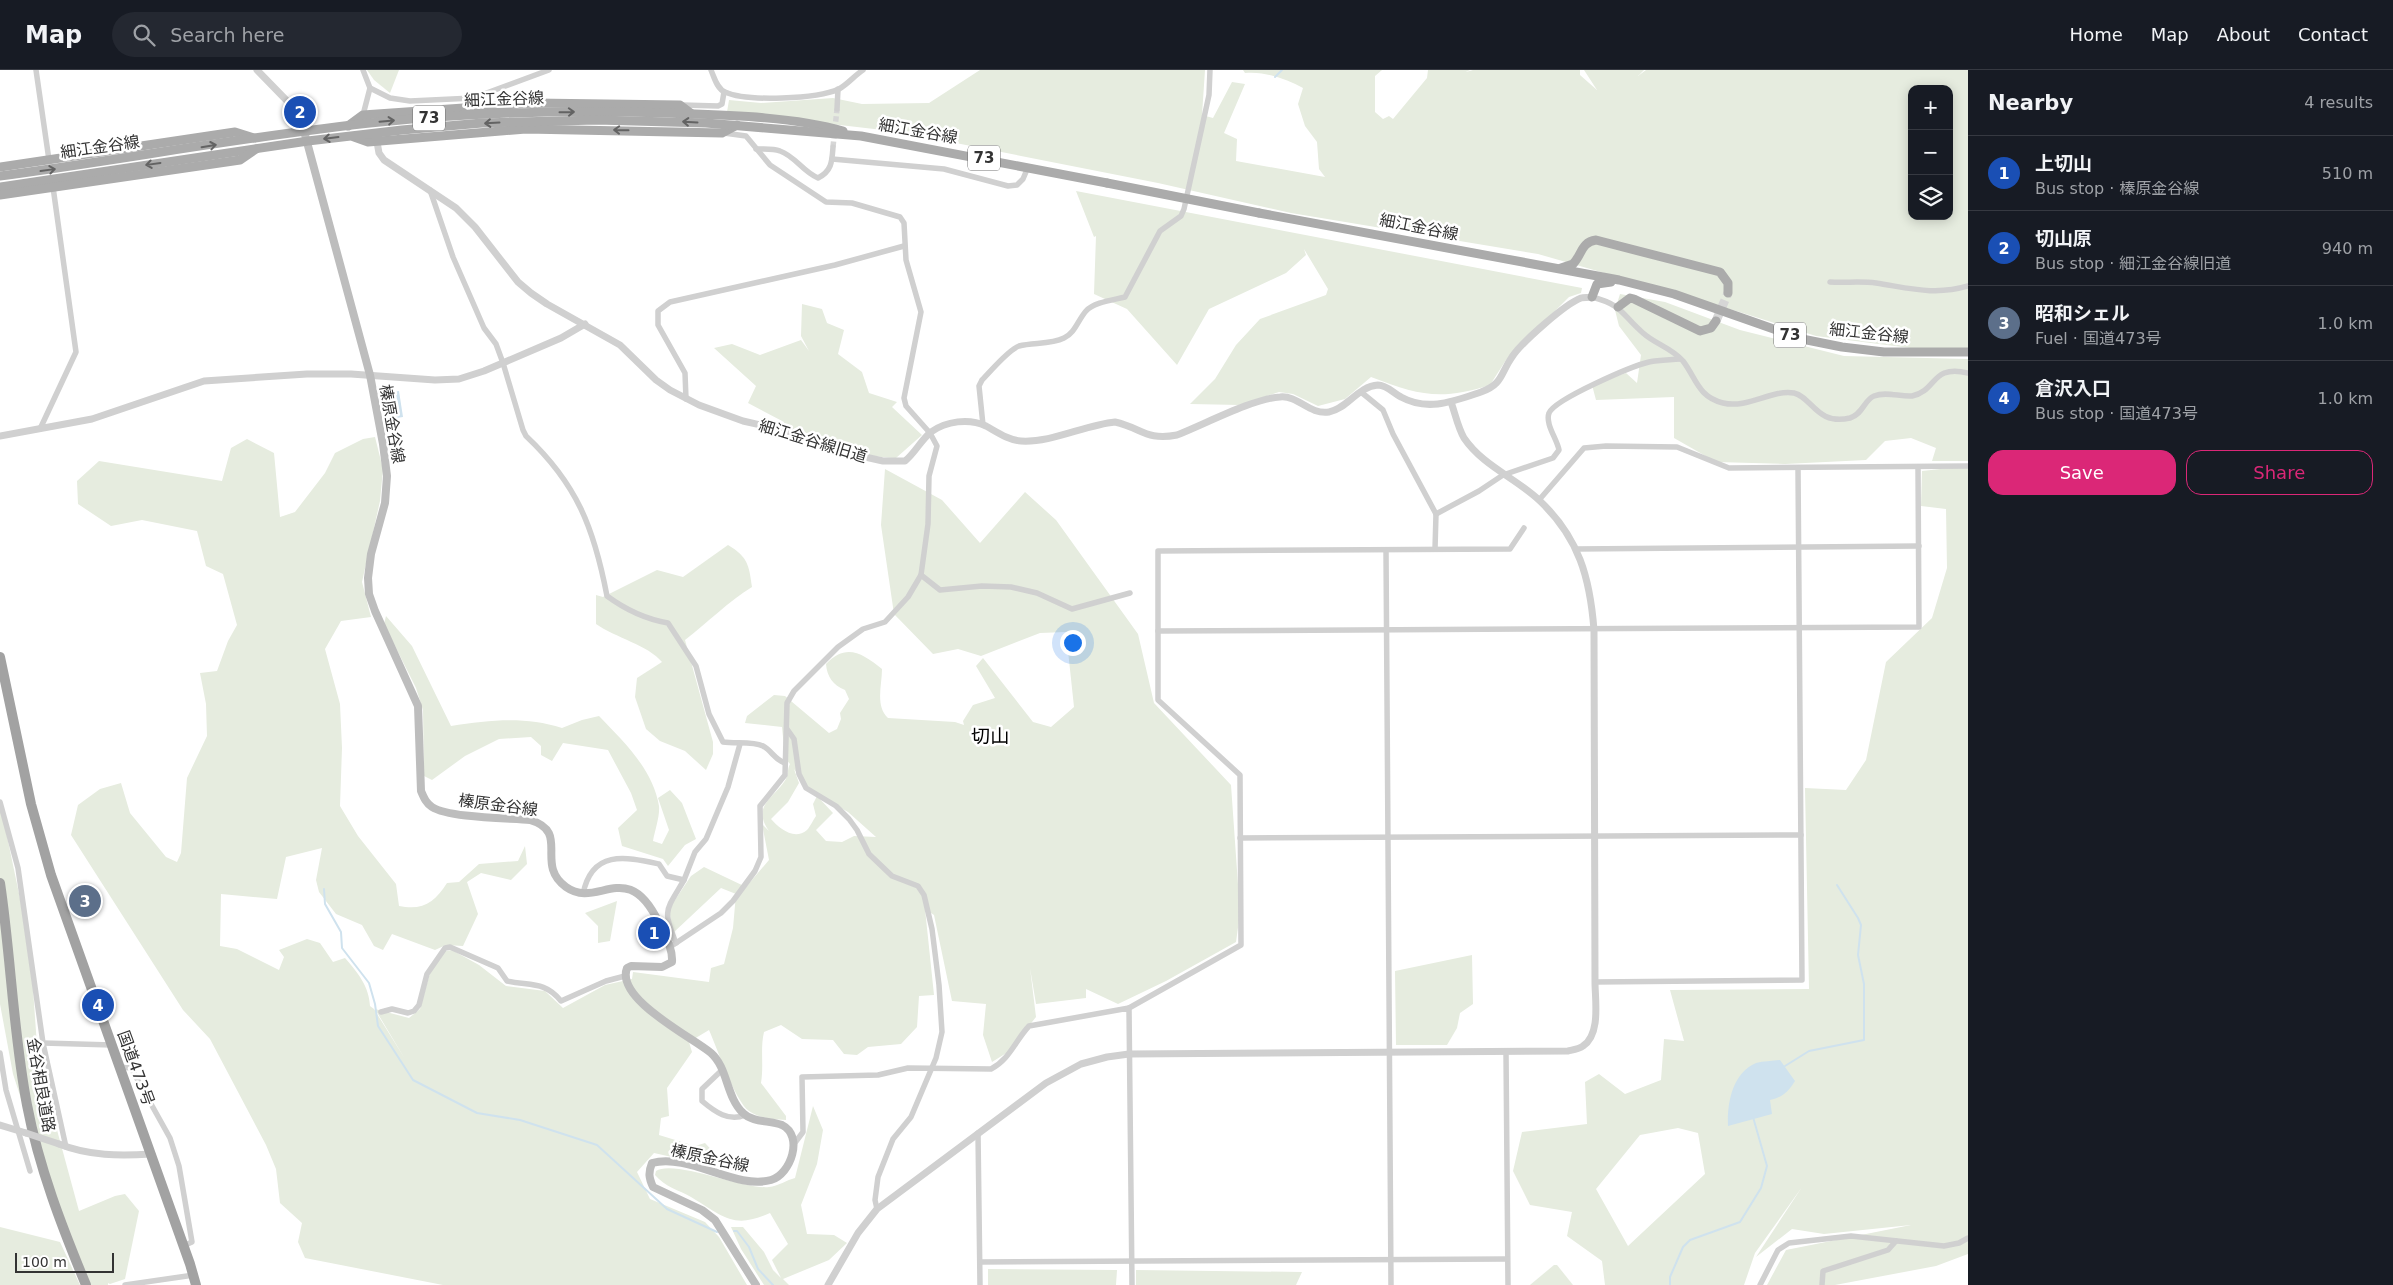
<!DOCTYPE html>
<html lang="en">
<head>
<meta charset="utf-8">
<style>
  body { margin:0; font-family:"DejaVu Sans","Noto Sans JP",sans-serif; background:#242831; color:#f1f3f6 }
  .controls { position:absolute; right:15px; top:15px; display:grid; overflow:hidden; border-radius:10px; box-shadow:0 2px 12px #0003 }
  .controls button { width:45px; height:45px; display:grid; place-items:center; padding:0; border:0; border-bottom:1px solid #363941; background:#171b24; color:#f1f3f6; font:25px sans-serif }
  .scale { position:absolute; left:15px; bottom:12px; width:99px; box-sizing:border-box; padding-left:5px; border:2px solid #333; border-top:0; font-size:14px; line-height:18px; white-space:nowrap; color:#333; -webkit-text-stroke:4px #fff; paint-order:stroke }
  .you { position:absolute; left:1072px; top:572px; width:18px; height:18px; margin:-12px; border:4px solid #fff; border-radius:50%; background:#1a73e8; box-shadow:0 0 0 8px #1a73e833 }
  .badge { display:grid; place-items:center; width:32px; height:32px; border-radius:50%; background:#db2777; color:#fff; font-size:16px; font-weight:700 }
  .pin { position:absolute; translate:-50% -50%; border:2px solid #fff; box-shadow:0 1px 5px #0006 }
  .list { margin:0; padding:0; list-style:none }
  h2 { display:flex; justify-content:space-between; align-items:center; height:65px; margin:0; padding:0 20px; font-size:21px }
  h2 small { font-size:16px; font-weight:400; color:#9ea1a6 }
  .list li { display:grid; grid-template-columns:32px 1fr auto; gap:15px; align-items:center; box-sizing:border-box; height:75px; padding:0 20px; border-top:1px solid #363941 }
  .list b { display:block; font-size:19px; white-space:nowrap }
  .list p { margin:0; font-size:16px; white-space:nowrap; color:#9ea1a6 }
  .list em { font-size:16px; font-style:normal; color:#9ea1a6 }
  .actions { display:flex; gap:10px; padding:15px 20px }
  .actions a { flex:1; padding:11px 0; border:1px solid #db2777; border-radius:15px; text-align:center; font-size:18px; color:#db2777 }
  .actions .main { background:#db2777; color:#fff }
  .icon { flex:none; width:28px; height:28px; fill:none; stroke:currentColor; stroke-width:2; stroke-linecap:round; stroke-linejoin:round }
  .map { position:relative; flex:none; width:1968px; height:1215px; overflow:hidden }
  header { display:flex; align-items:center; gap:30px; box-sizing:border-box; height:70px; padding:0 25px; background:#171b24; border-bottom:1px solid #363941 }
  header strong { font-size:24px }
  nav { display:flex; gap:28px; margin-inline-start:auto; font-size:18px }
  .search { width:350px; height:45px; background:#242831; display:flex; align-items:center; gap:12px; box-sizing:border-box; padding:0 18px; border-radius:28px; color:#9ea1a6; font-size:19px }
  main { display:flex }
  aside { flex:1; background:#171b24 }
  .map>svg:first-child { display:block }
  .green { fill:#e6ecdf; fill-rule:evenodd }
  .water { fill:#cfe2ee }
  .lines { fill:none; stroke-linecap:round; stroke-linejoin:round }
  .stream { stroke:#cfe2ee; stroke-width:2 }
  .minor-tunnel { stroke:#d6d6d6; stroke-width:5.5; stroke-dasharray:5.5 3; stroke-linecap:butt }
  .primary-tunnel { stroke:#d6d6d6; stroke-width:9; stroke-dasharray:9 4.5; stroke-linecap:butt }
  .minor { stroke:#d0d0d0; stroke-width:5.5 }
  .tertiary { stroke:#d0d0d0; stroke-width:7 }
  .secondary { stroke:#bdbdbd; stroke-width:8 }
  .primary { stroke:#ababab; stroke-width:9 }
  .trunk { stroke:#a2a2a2; stroke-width:10 }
  .tertiary-bridge { stroke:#d0d0d0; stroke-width:7 }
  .primary-bridge { stroke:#ababab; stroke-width:9 }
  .oneway { stroke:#636363 }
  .labels { text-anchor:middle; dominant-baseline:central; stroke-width:5; stroke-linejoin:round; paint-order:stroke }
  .shield { fill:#fff; stroke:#707070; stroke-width:1 }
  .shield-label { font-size:15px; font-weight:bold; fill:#333 }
  .street-label { font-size:16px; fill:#333; stroke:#fff }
  .quarter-label { font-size:19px; fill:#000; stroke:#fff }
</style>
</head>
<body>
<header>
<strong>Map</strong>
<div class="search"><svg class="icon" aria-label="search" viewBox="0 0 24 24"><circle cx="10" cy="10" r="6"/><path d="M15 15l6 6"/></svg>Search here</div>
<nav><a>Home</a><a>Map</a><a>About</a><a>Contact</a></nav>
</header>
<main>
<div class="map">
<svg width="1968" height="1215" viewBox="0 0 1968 1215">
  <rect width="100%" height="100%" fill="#fff"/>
  <!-- green -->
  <g class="green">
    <path d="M367,0H399L390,23L374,10Z"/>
    <path d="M980,0H1205L1202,45L1213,48L1232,12L1245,14L1224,63L1237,69L1236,91L1325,107L1319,99L1317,72L1305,56L1298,34L1303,18C1286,9 1265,1 1245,3L1243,0H1382L1375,6V42L1383,49L1389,46L1393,49L1427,8L1428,0H1470L1466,2L1473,0H1580V5L1597,20L1584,0H1644L1638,6L1646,0H1968V280L1918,279L1816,266L1730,239L1538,184L1291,143L1158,113L900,62L727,42L729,30L761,33L833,28L862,34L929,33ZM1912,19H1949V146H1919L1920,151L1918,146H1912Z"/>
    <path d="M1076,121L1582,218L1581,223L1569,227L1506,290L1490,315C1440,331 1418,325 1371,307L1345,329L1318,336L1293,324L1279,322L1240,335L1190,334L1215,309L1236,275L1260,249L1326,225L1328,219L1304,179L1306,185L1286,203L1209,239L1177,295L1127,239L1094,224L1096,166L1094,167Z"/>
    <path d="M1620,224L1665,232L1740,260L1844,286L1968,289V391H1932L1936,378L1911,368L1885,371L1866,390L1785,394L1716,392L1674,368V327L1596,330L1592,315L1626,303L1637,313L1641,285L1619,256L1615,240Z"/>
    <path d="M802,234L822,239L827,253L844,260L838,284L862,302L869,323L897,332L892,337L922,365L896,388C857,387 820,370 783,356L784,352L748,333L756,316L714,278L732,274L760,285L801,270L809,281L801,266Z"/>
    <path d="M375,367L383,399L380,431L362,512L371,547L341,551L325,579L340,634L342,678L340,736L358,766L396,814L399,836C423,841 435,832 447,813L459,812L479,794L518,791L525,776L527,794L511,810L481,803L467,812L478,844L463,876L446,875L435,880L392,864L383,880L374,876L362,855L336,844L319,822L316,810L322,778L286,787L277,829L221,824L220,876L237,879L279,900L284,887L279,880L307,869L320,873L333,892L345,888C358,903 369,916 370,936L374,939L405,989L375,939L409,948L420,939L430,903L445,881L452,880L479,895L506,916L545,921L563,938L605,915L632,909L633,902L709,912L711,898L724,894L733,858L736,824L721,818L673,863L669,839L691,806L704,797L746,817L769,790L762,754L769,761C752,737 772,729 784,712C789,706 787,699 790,694L785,688L782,657L745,653L747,646L774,625L785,626L829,663L837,659L841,649L840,643L849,629L845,620C833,615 827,607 826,594C846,573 862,583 882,599C882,615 875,636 888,648L955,652L964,655L963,651L973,635L995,628L976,596L983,588L1033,652L1051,657L1074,637L1066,562L1040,563L981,586L958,579L933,584L894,544L881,455L885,399L942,430L980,473L1025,422L1056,450L1138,564L1154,633L1231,715L1240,843L1236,872L1166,911L1118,934L1086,919V928L1036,934L1030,898L1036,947L1008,982L992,992L983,965L986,934L952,931L934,845L925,839L934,925L919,926L917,957L901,974L868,977L857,985L844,984L833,970L802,969L781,955L764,962C760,979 764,995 761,1013L786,1046V1050C773,1049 760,1049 749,1041C735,1031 717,978 709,960L689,972L692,982L667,1018L669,1046L661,1048L659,1065L695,1076L705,1073L721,1090L738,1091L745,1100L739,1102L654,1083L637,1102L650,1129L705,1152L719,1167L747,1215H443L305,1188L298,1172L302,1153L280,1133L276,1099L266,1075L210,969L183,940L71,765L78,735L100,719L121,713L130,743L166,787L177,792L181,783L187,708L207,666L206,634L200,603L217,601L228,571L237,555L223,504L206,496L197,461L142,450L111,456L78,434L77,411L99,391L222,411L231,378L247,369L274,383L280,447L295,442L325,403L335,383L363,369ZM794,699L808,719L848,742L876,767L854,766L842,772L826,771L816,760L833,743L817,726L813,734L816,746C813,750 810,757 807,760C794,771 779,758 771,749L788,732L799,713Z"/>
    <path d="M1968,396V1184L1936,1196L1835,1215H1767L1786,1180L1911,1155L1824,1164L1792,1159L1756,1187L1802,1117L1755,1183L1744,1215H1605L1602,1191L1567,1166L1572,1142L1530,1135L1513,1101L1522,1062L1587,1054L1585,1012L1599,1004L1625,1024L1661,1010L1664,969L1684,971L1670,920L1809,919L1805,718L1846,720L1866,690L1886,592L1932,548L1947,498L1946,439L1921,436L1922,401ZM1678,1058L1698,1063L1705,1104L1628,1176L1596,1119L1640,1065Z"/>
    <path d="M728,475C748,487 749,495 752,517C728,532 708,552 685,570L713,672V684L706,700L685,681L660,671L646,659L635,627L637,608L662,592C648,575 616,568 596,554V525L603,527L657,500L683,507Z"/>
    <path d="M386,546L412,576L451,656C490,650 525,646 562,658L582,650L599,646C623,671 653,699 659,736C660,746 655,760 653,771L662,774L669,760L658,728L670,720L682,733L696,769L685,775L668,796L663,789L622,776L618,758L637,740L631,723L608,680L563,673L552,691L541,685V676L531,667L499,669L465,686L432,710L424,706L423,640L416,618L384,554Z"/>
    <path d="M0,733L30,876L38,990L79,1141L115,1126L125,1124L139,1141L125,1209L110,1214L108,1213V1215H90L62,1155L13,1004L0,934Z"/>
    <path d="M617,831L610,871L598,873V856L585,843Z"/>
    <path d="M1472,885L1473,934L1460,943L1457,958L1447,975H1396L1395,901Z"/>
    <path d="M813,1036L823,1060L817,1094L801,1135L807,1164L834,1165L847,1173L829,1190L783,1209L789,1215H764L741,1179L731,1157H743L764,1182L773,1200L781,1208L772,1190L788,1174L770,1143C733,1160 723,1146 691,1127C679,1120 665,1117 655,1105L656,1101C674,1089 745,1120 769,1117C778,1116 787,1110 795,1108Z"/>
    <path d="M0,1157L60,1172L80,1215H0Z"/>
    <path d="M1554,1195H1557L1573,1215H1530Z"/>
    <path d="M988,1199L1117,1200L1116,1215H988Z"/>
    <path d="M1136,1200L1302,1202L1296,1215H1136Z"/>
  </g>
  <!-- water -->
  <g class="water">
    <path d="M399,321L403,347L390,349L386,323Z"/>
    <path d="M1780,990L1795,1011C1788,1022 1783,1027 1770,1030L1772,1044L1728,1056C1727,1034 1732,1003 1756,993C1763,991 1772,991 1780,990Z"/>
  </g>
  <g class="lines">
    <!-- stream -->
    <g class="stream">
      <path d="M1275,7L1282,0"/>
      <path d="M324,819L325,834L341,862L342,878L369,913L375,934L378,956L413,1010L477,1043L520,1050L597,1075L667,1139L717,1162"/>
      <path d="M1785,996L1809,981L1864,970V914L1858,885L1861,855L1858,848L1837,815"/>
      <path d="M734,1161H737L749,1177L758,1199L773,1215"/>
      <path d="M1670,1215V1207L1683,1177L1690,1170L1740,1152L1761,1118L1767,1096L1753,1047"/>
    </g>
    <!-- minor-tunnel -->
    <path class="minor-tunnel" d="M833,77L837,39"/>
    <!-- primary-tunnel -->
    <path class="primary-tunnel" d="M1716,251L1728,223"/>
    <!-- minor -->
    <g class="minor">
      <path d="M36,0L49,90"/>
      <path d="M711,0C714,7 717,19 725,22C747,32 817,29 839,19C848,14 854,6 863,0"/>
      <path d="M370,18L390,28L410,31L473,28L549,0"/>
      <path d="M682,35L718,36L722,34L724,22"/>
      <path d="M837,39L838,19"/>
      <path d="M363,45L370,18L363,0"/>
      <path d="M756,79C763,79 773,78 780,81C795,86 803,102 818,108C832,101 832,91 833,77"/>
      <path d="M832,89L944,99L1008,116L1017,115L1023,109L1028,97"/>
      <path d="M430,120L453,187L484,258L496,274L503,293L523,360L526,366C577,414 594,458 607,526C626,540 645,549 668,553L696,596L709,644L723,672C735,674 753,671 763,676C772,681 775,690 785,693"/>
      <path d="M1830,212C1845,213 1861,211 1876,213C1909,218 1935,226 1968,216"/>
      <path d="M1592,227C1623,235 1621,244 1643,263C1655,274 1672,278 1683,291C1696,308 1698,327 1723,333C1748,339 1772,319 1794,323C1812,327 1817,356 1850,348C1863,344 1864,330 1874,326C1886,321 1900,327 1912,326C1937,321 1931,294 1968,303"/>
      <path d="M1361,322L1383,340L1393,364L1436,444L1435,479"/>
      <path d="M686,329L685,303L658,255V241L670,232L835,195L904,176"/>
      <path d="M983,355L979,316L982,310C990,302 1008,280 1019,276C1033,272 1050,275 1064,268C1075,263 1078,250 1086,241C1094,232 1113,230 1125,227L1160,161L1181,146L1184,139L1209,25L1210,0"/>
      <path d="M40,359L76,282L53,117"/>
      <path d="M1539,430L1584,378L1606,376L1677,377L1729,398L1968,396"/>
      <path d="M1436,444L1479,421L1503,405L1553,388L1559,380C1557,369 1545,354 1549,343C1555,329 1632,296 1649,292C1659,290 1670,290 1680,289"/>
      <path d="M1576,479L1919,476"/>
      <path d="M1386,480L1391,1215"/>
      <path d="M921,505L940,520L982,516L1011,517L1037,523L1072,539L1130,523"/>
      <path d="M1158,561L1919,557L1918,397"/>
      <path d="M787,659L794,669L799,704L806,718L836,736L849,749L857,760L869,784L892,806L918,816L924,825L932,859L939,915L942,962L936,988L911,1047L893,1069L878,1107L875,1130L877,1139"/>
      <path d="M0,732L18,798L43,973L66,1077"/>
      <path d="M1240,768L1801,765"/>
      <path d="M583,824C592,779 626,787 659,794L667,806L684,810L695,782L706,769L728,717L740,674"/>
      <path d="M676,873C662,839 666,841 684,810"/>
      <path d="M670,877L721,843L733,831L755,801L761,787L760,736L785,705L787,633L794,621L838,577L863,559L885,552L908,527L921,505L928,454L929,406L937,376L930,363L906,336L904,328L921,242L906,190L904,153L900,147L852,133L826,132L770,95L746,66L724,63"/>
      <path d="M1595,912L1802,910L1798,398"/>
      <path d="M1129,938L1241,875L1240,705L1158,630V481L1510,479L1524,458"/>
      <path d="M381,942L392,939L408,943L414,941L419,935L427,904L445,878L450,877L498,898L507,911C530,916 545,911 561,931L606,911L625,906"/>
      <path d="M43,973L112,975"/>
      <path d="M1506,982L1508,1215"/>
      <path d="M0,983L6,1020L30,1101"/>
      <path d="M120,997L131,998L170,1068L179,1096L192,1172L183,1176"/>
      <path d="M721,1001L702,1019V1031C715,1042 729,1052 745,1045"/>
      <path d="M978,1063L980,1215"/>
      <path d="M794,1074L803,1062L802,1007L878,1005L908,998L991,999C1010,989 1015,971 1029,956L1129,938L1132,1215"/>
      <path d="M980,1192L1507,1189"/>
      <path d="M125,1215L194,1205"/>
      <path d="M1760,1215L1778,1180L1789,1173L1851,1166L1944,1176L1959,1173L1968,1168"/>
      <path d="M1822,1215L1823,1201L1888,1180L1896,1171"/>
    </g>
    <!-- tertiary -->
    <g class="tertiary">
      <path d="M257,0L292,36L304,61"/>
      <path d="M377,72L379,83L384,90L456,138L475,157L518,212L531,223L547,234L620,275L656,310L670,320L699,335L743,351L792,362L825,378L883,391H905C915,383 921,370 931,362C946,351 969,348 986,356C997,362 1008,370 1021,371C1051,373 1085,355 1115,352C1142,358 1146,371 1177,365C1203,355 1254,328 1280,327C1298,325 1309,345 1329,342C1347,339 1358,316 1378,315C1387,315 1393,323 1401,327C1428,342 1454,331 1481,322C1503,314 1500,304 1512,287C1521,273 1565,234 1581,228C1584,227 1589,228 1592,227"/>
      <path d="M0,366L92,349L204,311L307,304H351L435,310L459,309L484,301L561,268L585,254"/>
      <path d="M0,1055L26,1063"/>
      <path d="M59,1074C89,1086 120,1086 151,1084"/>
      <path d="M828,1215L858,1163L877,1139L1046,1013L1081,994L1107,987L1129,984L1568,981C1572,980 1579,979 1583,976C1601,964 1595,930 1595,912L1594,560C1590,508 1579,468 1540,431C1516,408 1483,396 1464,368C1458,358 1455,343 1451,332"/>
    </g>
    <!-- secondary -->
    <path class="secondary" d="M304,61L370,305L383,374L387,406L385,433L371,484L368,508L369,524L375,541L418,636L421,721C424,728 426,733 432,737C449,748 508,748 530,750C571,762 534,794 566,817C598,840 627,786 659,853C665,866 673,878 672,892L662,897L631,896L627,898C615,929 692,967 711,983C728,998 726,1027 743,1043C753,1053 770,1050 782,1055C804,1066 791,1104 771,1110C736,1120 689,1083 652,1093C648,1103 649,1108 653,1117L702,1140L715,1150L756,1215"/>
    <!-- primary -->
    <g class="primary">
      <path d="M348,56L363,45L534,33L680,35L692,44"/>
      <path d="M354,67L368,72L526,59L722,63L737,55"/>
      <path d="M0,97L235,62L254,68"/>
      <path d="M0,106C127,89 253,65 380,52C475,42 570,40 666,43C720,45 792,46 843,61"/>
      <path d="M0,117L308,71L402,60L482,53L597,50L706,53L861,66L1107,113"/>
      <path d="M0,125L240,90L256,79"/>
      <path d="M1259,143L1619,210L1674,224L1802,269L1842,277L1884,282H1968"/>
      <path d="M1561,198L1573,194C1582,185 1581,172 1596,170L1720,202L1728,213V223"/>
      <path d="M1592,227L1597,214L1611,212"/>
      <path d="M1618,237L1630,228L1634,229L1700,261L1711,258L1716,251"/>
    </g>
    <!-- trunk -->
    <g class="trunk">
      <path d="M0,587L31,734L51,805L190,1194L196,1215"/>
      <path d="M0,813C11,887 13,962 27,1035C39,1098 62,1157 86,1215"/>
    </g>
    <!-- tertiary-bridge -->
    <path class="tertiary-bridge" d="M26,1063L59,1074"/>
    <!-- primary-bridge -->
    <path class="primary-bridge" d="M1107,113L1259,143"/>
  </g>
  <!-- one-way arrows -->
  <defs><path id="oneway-shaft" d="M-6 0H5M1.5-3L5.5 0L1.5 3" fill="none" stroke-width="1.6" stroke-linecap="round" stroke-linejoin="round" transform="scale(1.25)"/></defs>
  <g class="oneway">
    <use href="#oneway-shaft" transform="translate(567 42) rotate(-1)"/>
    <use href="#oneway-shaft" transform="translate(387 51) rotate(-5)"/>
    <use href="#oneway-shaft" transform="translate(690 52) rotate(-177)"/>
    <use href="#oneway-shaft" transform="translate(492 53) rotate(177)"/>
    <use href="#oneway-shaft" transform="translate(621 60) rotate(-179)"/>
    <use href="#oneway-shaft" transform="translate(331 68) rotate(173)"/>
    <use href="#oneway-shaft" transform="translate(209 76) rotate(-9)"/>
    <use href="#oneway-shaft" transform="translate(153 94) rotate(172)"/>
    <use href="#oneway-shaft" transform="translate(48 100) rotate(-8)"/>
  </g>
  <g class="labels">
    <!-- shield labels -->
    <g class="shield">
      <rect x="413" y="35.5" width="32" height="25" rx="4"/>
      <rect x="968" y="75.5" width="32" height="25" rx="4"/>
      <rect x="1774" y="252.5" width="32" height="25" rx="4"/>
    </g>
    <g class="shield-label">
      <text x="429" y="48">73</text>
      <text x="984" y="88">73</text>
      <text x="1790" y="265">73</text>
    </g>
    <!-- street labels -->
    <g class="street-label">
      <text transform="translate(504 29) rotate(-2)">細江金谷線</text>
      <text transform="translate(918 61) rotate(10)">細江金谷線</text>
      <text transform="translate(100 77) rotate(-8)">細江金谷線</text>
      <text transform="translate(1419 157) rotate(11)">細江金谷線</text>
      <text transform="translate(1869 263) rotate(6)">細江金谷線</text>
      <text transform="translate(392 354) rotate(80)">榛原金谷線</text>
      <text transform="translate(813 371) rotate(17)">細江金谷線旧道</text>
      <text transform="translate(498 735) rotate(7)">榛原金谷線</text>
      <text transform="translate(136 998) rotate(70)">国道473号</text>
      <text transform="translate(41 1015) rotate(80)">金谷相良道路</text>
      <text transform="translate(710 1088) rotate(12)">榛原金谷線</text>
    </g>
    <!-- quarter labels -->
    <g class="quarter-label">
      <text x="990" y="666">切山</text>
    </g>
  </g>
</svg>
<div class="controls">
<button>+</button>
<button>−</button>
<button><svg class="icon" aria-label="layers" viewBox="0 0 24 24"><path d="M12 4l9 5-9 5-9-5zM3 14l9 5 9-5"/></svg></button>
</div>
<div class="scale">100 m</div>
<div class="you"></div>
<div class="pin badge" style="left:654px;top:863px;background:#1a4fb4">1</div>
<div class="pin badge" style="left:300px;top:42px;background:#1a4fb4">2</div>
<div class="pin badge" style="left:85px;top:831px;background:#5c6f8a">3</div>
<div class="pin badge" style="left:98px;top:935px;background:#1a4fb4">4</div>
</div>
<aside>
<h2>Nearby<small>4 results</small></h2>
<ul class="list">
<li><span class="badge" style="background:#1a4fb4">1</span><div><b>上切山</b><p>Bus stop · 榛原金谷線</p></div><em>510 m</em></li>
<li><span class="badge" style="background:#1a4fb4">2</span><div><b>切山原</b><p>Bus stop · 細江金谷線旧道</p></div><em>940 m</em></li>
<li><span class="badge" style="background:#5c6f8a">3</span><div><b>昭和シェル</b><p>Fuel · 国道473号</p></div><em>1.0 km</em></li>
<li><span class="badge" style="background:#1a4fb4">4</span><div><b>倉沢入口</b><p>Bus stop · 国道473号</p></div><em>1.0 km</em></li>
</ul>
<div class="actions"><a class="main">Save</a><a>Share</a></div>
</aside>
</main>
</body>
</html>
